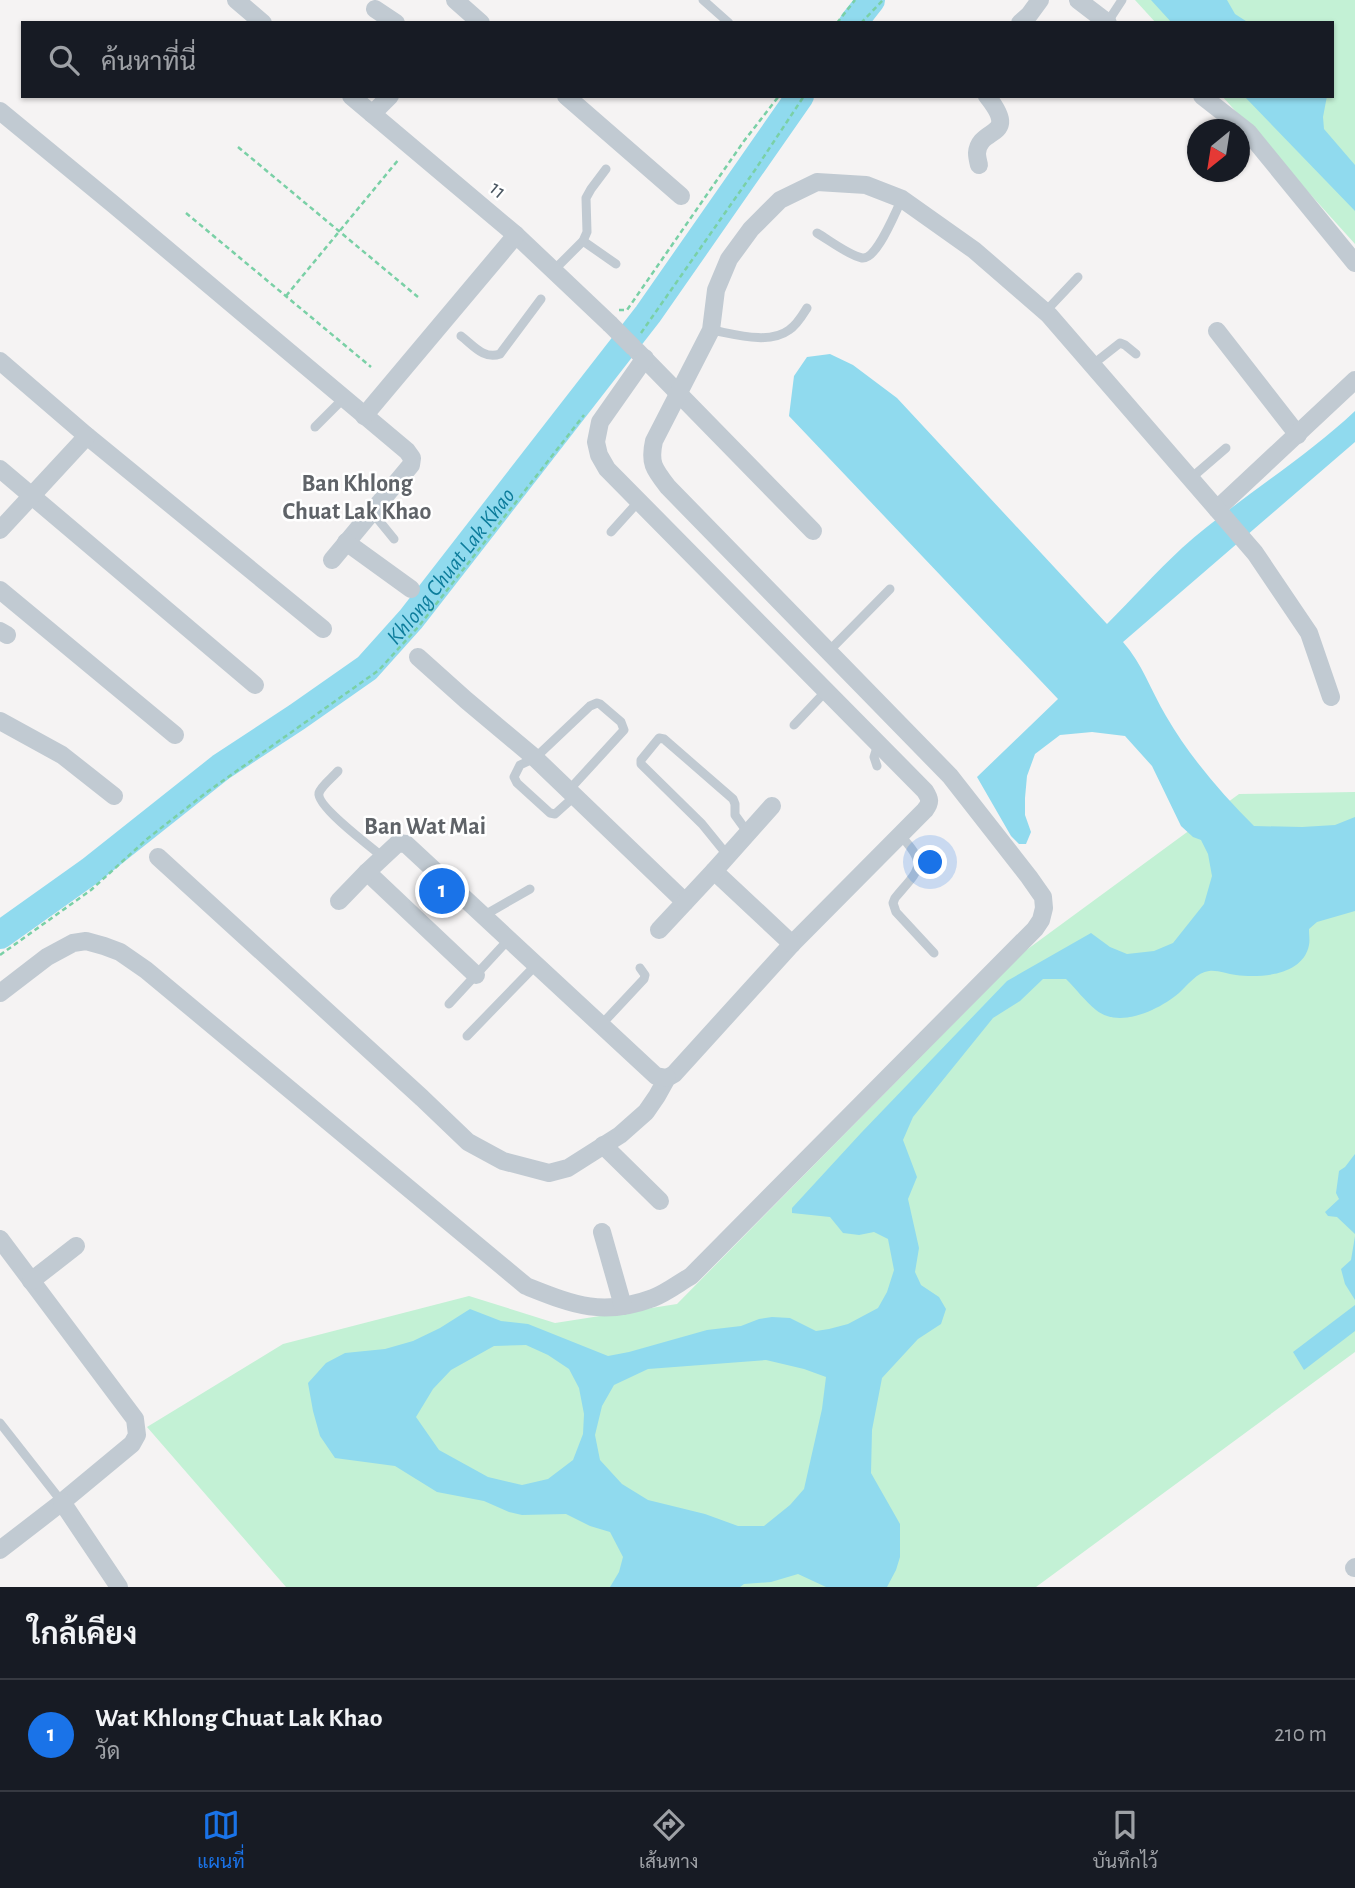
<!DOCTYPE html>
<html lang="th">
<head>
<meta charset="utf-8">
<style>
  body { margin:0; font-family:"Alegreya Sans",Sarabun,sans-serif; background:#20242c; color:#f1f3f6 }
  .compass { position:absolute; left:1187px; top:119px; width:63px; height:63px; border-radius:50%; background:#171b24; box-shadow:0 2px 5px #0004; rotate:210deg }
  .you { position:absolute; left:931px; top:863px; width:24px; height:24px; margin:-18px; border:5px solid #fff; border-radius:50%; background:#1a73e8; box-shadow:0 0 0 10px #1a73e833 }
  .badge { display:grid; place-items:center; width:46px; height:46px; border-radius:50%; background:#1a73e8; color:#fff; font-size:23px; font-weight:700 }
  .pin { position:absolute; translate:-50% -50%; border:4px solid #fff; box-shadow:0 2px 7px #0006 }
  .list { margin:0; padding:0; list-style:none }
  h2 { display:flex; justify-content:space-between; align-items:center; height:91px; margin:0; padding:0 28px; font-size:30px }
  h2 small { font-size:23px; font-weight:400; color:#9ea1a6 }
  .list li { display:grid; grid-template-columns:46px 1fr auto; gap:21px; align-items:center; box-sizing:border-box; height:112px; padding:0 28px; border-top:2px solid #363941 }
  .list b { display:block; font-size:26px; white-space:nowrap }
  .list p { margin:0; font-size:23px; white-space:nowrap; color:#9ea1a6 }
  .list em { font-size:23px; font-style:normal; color:#9ea1a6 }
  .icon { flex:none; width:38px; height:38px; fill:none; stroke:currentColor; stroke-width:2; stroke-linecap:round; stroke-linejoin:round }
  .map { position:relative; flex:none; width:1355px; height:1587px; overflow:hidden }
  .search { position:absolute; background:#171b24; box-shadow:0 2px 5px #0004; left:21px; right:21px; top:21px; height:77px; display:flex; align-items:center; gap:18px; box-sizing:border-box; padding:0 24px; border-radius:0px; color:#9ea1a6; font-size:26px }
  .sheet { height:203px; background:#171b24 }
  nav { display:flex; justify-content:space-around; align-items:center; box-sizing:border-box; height:98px; border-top:2px solid #363941; background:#171b24; font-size:19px; color:#9ea1a6 }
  nav a { display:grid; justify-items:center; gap:4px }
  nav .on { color:#1a73e8 }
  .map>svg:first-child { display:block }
  .green { fill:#c3f1d5 }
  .water { fill:#90daee; fill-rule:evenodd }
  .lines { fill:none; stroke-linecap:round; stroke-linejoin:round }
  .river { stroke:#90daee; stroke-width:28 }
  .path { stroke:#7ad0a6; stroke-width:2.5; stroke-dasharray:5 3.5; stroke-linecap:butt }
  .service { stroke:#c1cad2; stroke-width:9 }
  .minor { stroke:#c1cad2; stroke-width:18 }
  .minor-bridge { stroke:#c1cad2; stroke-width:18 }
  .labels { text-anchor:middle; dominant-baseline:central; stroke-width:5; stroke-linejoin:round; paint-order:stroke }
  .street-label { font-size:21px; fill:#4a5661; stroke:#fff }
  .water-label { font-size:23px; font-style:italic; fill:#0c7c9b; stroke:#fff }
  .quarter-label { font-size:24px; font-weight:bold; fill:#5f6368; stroke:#fff }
</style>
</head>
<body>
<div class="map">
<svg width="1355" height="1587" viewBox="0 0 1355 1587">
  <rect width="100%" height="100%" fill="#f5f3f3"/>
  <!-- green -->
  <g class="green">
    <path d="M1135,0H1355V244L1222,96H1332V23H1156Z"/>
    <path d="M1355,792V1352L1036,1587H286L147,1427L283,1344L469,1296L555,1323L677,1304L1025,951L1239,794Z"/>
  </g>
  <!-- water -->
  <g class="water">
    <path d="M1151,0H1227L1235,14L1249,23H1172Z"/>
    <path d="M1244,96H1327L1323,117L1324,129L1355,165V211Z"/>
    <path d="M830,354L853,365L897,398L1107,624C1132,599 1156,572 1182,548C1237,499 1302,461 1355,411V442L1123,642C1142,663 1151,691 1166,716C1190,757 1220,792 1254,826L1302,827L1335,825L1355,817V911L1317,922L1309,929C1309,934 1310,941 1309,945C1303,976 1260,978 1236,975C1227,974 1218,970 1209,971C1197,972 1188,985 1179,993C1159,1010 1119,1029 1096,1010C1085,1001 1076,989 1066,979H1043L1020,1001L993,1018L913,1117L903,1140L917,1177L908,1199L919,1248L915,1272L921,1285L939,1297L946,1309L941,1324L918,1339L882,1378L872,1430L871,1473L900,1524V1557L896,1570L887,1587H826L798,1574L771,1582L744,1584L740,1587H610L619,1572L623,1557L610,1532L590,1526L566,1514L522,1515L509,1512L484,1501L437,1492L395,1466L335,1458L320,1436L313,1411L308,1383L326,1363L345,1353L385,1349L413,1341L440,1328L470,1309L501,1321L528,1324L608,1356L629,1352L707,1330L741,1326L759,1319L772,1317L790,1318L816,1331L829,1329L848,1324L878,1308L887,1292L894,1270L888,1239L874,1232L859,1235L843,1233L830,1217L792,1213V1208L861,1133L1007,981L1091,933L1110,947L1127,954L1154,951L1173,943L1204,904L1212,876L1208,854L1201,840L1193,837L1181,826L1152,766L1125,736L1092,732L1060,735L1035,754L1027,776L1025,798V815L1031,832L1026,844H1019L1011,836L977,777L1058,699L789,416L794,376L807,357ZM526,1345L548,1355L569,1369L579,1388L584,1414L583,1434L573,1460L548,1479L522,1485L488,1477L439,1450L416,1417L433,1389L451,1370L494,1346ZM766,1360L804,1369L826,1377L822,1409L804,1489L790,1505L764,1526H738L705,1514L648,1500L622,1484L600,1460L595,1435L602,1406L614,1385L648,1369Z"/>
    <path d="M1355,1154V1234L1337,1217L1328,1216L1325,1212L1339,1199L1336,1193L1339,1171L1345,1167Z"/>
    <path d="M1355,1236V1300L1345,1284L1341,1269L1351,1260Z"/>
    <path d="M1355,1305V1331L1304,1370L1293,1352Z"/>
  </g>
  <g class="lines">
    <!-- river -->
    <g class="river">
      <path d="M853,23L871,0"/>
      <path id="s1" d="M0,935L90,871L221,767L297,717L367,668L411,619L648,314L800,96"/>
    </g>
    <!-- path -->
    <g class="path">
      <path d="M837,23L855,0"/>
      <path d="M861,23L883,0"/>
      <path d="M238,147L418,297"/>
      <path d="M186,213L371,367"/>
      <path d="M286,296L399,159"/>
      <path d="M619,310H627L744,141L779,96"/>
      <path d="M641,333L755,170L804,96"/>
      <path d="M0,955L91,890L147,839L207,792L379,670L419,626L584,415"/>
    </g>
    <!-- service -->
    <g class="service">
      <path d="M703,0L729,23"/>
      <path d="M1107,23L1122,0"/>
      <path d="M817,233C829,240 848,255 862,258C877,260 895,212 902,199"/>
      <path d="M583,241L616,264"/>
      <path d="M553,271L583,241L587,232L586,198L591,189L606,169"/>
      <path d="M1045,312L1078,277"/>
      <path d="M711,330C734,334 769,345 789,330C797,325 802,316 807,308"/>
      <path d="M461,336C473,345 484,360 500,354L541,299"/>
      <path d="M1092,365L1120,343L1125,345L1136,354"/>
      <path d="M315,427L343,399"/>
      <path d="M1190,479L1226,448"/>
      <path d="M372,512L394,539"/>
      <path d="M611,532L639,501"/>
      <path d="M828,652L890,589"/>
      <path d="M794,725L826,691"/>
      <path d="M877,766L874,757L878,744"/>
      <path d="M338,771C333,777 321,786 319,793C316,806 372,848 383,857"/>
      <path d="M569,790L624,730L621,722L600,704L597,703L590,706L535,758L520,765L514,777L517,783L550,813L555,814L575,796"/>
      <path d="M900,835C929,866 919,869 895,898L893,903L896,912L934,953"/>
      <path d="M728,856L702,824L641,764V760L659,738L664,739L733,799L735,804V815L748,833"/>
      <path d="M483,916L530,889"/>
      <path d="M449,1004L509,939"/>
      <path d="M601,1025L644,979L645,975L640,968"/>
      <path d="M467,1036L536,965"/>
      <path d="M0,1423L62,1502"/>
    </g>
    <!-- minor -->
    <g class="minor">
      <path d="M236,0L263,23"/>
      <path d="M455,0L481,23"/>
      <path d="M1078,0L1108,23"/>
      <path d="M375,9L396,23"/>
      <path d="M1020,23L1029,15L1040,0"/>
      <path d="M351,96L516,235L610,324"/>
      <path d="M566,96L681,196"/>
      <path d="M1202,96L1248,132L1355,263"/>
      <path d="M0,111L113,204L407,451L412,458L411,465L332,560"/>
      <path d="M372,114L390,96"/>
      <path d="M979,165C978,161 977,157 977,153C979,126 1021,139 987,96"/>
      <path d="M1217,331L1298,435"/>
      <path d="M637,351L813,531"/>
      <path d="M0,361L87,436L323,629"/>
      <path d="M364,416L516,235"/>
      <path d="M0,469L255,685"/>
      <path d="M1217,509L1355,380"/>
      <path d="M0,530L87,436"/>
      <path d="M346,542L411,589"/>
      <path d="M0,590L175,735"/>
      <path d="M0,631L7,635"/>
      <path d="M418,657L466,700L535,758L685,902"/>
      <path d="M0,721L62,755L114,796"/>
      <path d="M158,857L422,1098L468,1142L503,1161L549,1173L568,1168L620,1135L646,1112L657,1096L667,1078L674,1074L792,944L925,810C931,802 930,799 925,791L607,469L599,455L596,442L600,422L645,358"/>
      <path d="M714,871L792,944"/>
      <path d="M367,872L476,975"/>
      <path d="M339,901L367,872L398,843L406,844L656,1076L667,1078"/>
      <path d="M659,930L714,871L772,806"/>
      <path d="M0,993L47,957L73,943L86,941L104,946L120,952L146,970L526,1286C574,1305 602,1317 653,1298C666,1293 679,1283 691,1276L1035,929L1041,920L1044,908L1043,897L1029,877L950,776L668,487C654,469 649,463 654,441L711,330L716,290L729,259L751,229L780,200L817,182L866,185L902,199L974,250L1049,315L1255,553L1309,633L1331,697"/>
      <path d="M603,1145L660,1201"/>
      <path d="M602,1232L623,1306"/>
      <path d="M0,1239L135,1419L137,1435L132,1444L62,1502L0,1550"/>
      <path d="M31,1281L76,1246"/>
      <path d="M62,1502L119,1587"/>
      <path d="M1354,1568L1355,1567"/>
    </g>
    <!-- minor-bridge -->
    <path class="minor-bridge" d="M610,324L633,347"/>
  </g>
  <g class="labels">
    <!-- street labels -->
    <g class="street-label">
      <text transform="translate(498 190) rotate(40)">11</text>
    </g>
    <!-- water labels -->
    <g class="water-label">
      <text stroke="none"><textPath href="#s1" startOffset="586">Khlong Chuat Lak Khao</textPath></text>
    </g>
    <!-- quarter labels -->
    <g class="quarter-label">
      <text x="357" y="484">Ban Khlong<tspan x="357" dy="28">Chuat Lak Khao</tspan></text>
      <text x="425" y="827">Ban Wat Mai</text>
    </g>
  </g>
</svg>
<svg class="compass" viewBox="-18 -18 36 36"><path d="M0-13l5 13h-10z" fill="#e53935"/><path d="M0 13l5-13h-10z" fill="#9ea1a6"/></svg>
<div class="you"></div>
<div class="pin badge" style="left:442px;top:891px">1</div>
<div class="search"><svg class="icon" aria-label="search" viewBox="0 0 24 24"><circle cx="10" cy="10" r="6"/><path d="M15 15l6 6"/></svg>ค้นหาที่นี่</div>
</div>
<section class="sheet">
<h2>ใกล้เคียง<small></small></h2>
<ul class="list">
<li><span class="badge">1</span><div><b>Wat Khlong Chuat Lak Khao</b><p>วัด</p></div><em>210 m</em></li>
</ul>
</section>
<nav>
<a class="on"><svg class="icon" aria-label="map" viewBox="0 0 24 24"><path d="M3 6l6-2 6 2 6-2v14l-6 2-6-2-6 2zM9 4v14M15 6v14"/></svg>แผนที่</a>
<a><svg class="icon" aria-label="directions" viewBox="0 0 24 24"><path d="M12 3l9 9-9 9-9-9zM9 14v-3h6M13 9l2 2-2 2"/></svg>เส้นทาง</a>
<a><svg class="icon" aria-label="saved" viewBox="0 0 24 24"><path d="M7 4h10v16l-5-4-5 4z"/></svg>บันทึกไว้</a>
</nav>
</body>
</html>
